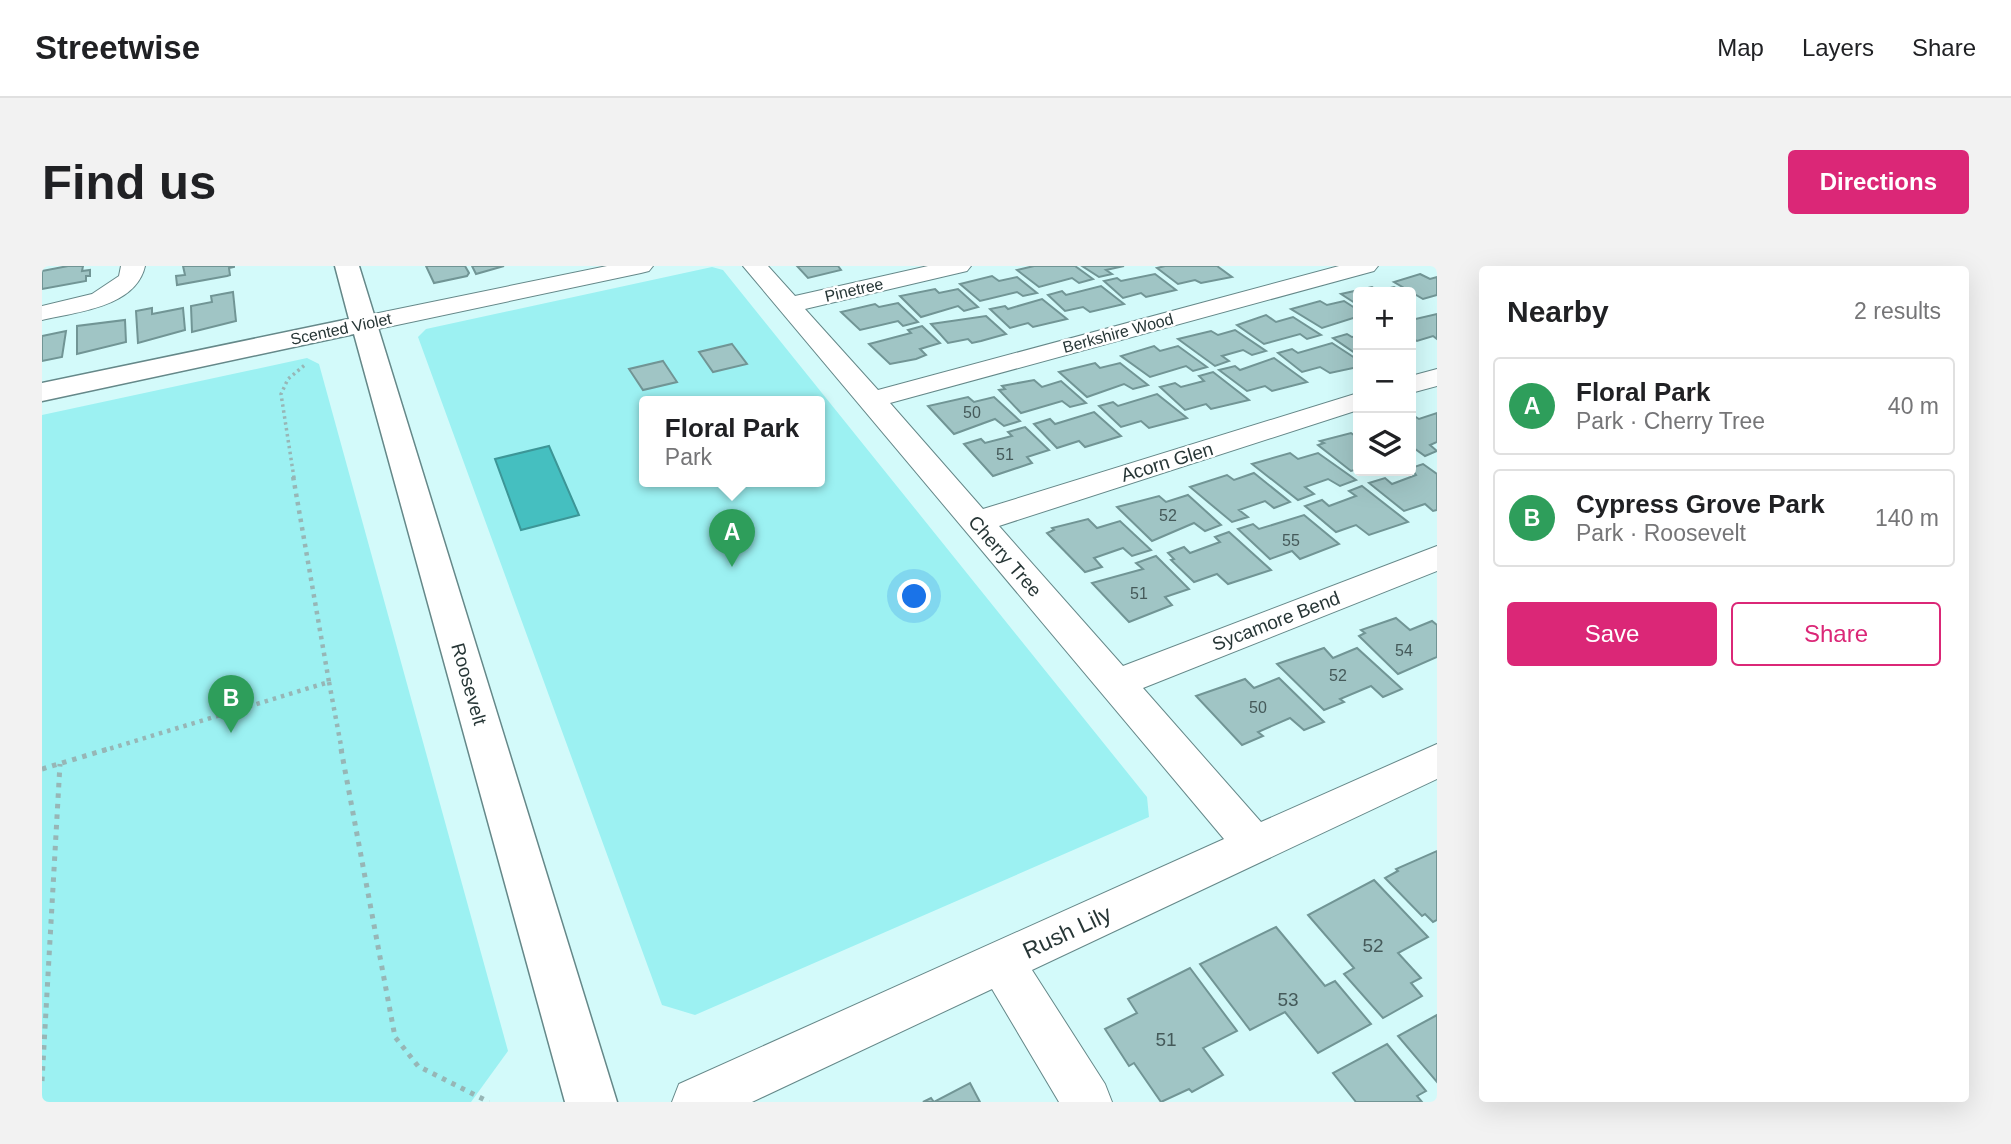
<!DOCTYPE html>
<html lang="en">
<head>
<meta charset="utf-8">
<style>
  body { margin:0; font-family:Helvetica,sans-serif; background:#f2f2f2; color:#202124 }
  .controls { position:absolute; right:21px; top:21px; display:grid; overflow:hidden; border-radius:7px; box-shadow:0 7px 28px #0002 }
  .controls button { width:63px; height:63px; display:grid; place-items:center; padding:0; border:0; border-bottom:2px solid #e0e0e0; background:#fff; color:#202124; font:35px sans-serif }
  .you { position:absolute; left:873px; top:331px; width:24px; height:24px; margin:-18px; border:5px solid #fff; border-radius:50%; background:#1a73e8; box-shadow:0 0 0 10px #1a73e833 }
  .badge { display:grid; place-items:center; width:46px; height:46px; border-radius:50%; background:#db2777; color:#fff; font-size:23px; font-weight:700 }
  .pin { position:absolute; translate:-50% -58px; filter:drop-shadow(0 2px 4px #0008) }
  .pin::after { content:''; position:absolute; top:37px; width:24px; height:21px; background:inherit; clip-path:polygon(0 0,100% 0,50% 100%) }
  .popup { position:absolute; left:597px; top:130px; width:186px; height:91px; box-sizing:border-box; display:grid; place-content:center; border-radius:7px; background:#fff; filter:drop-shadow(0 2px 5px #0005); font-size:23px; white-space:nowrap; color:#757577 }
  .popup b { font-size:26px; color:#202124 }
  .popup::after { content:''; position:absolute; left:50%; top:100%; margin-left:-14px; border:14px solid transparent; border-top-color:#fff }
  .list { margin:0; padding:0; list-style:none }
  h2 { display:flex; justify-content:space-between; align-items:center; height:91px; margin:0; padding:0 28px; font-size:30px }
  h2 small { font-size:23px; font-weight:400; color:#757577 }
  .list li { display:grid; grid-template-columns:46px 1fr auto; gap:21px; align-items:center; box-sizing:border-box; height:98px; margin:0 14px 14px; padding:0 14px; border:2px solid #e0e0e0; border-radius:7px }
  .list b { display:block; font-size:26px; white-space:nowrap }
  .list p { margin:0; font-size:23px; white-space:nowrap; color:#757577 }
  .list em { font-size:23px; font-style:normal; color:#757577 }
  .actions { display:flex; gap:14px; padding:21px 28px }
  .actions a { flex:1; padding:16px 0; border:2px solid #db2777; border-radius:7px; text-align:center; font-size:24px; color:#db2777 }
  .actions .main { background:#db2777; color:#fff }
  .icon { flex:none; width:38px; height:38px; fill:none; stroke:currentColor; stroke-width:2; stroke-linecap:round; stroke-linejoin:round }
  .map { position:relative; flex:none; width:1395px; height:836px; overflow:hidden; border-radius:7px }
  header { display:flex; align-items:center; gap:42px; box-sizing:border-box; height:98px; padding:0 35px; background:#fff; border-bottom:2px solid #e0e0e0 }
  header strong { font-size:33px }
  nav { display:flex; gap:38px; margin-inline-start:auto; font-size:24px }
  .intro { display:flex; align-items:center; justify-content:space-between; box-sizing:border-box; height:168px; padding:0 42px }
  h1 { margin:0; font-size:49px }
  .button { padding:18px 32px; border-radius:7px; background:#db2777; color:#fff; font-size:24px; font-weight:700 }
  main { display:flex; gap:42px; padding:0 42px }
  aside { flex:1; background:#fff; border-radius:7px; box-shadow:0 7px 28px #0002 }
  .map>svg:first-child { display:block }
  .green { fill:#9cf1f2; fill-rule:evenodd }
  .water { fill:#45bfc0; stroke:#3c9697; stroke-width:2 }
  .building { fill:#a0c5c5; stroke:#719595; stroke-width:2 }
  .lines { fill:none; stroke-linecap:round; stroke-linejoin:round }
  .street-casing { stroke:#658889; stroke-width:2 }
  .secondary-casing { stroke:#658889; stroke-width:3 }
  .path-far2 { stroke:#97b6b6; stroke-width:3.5; stroke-dasharray:2.5 3.5; stroke-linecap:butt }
  .path-far1 { stroke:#97b6b6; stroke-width:4.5; stroke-dasharray:3.5 5; stroke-linecap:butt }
  .path { stroke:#97b6b6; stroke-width:5; stroke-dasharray:4.5 6; stroke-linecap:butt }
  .street { fill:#fff; fill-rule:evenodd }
  .secondary { fill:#fff; fill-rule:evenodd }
  .labels { text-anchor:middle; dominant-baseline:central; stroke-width:5; stroke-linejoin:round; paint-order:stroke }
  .far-street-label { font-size:16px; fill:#273636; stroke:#fff }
  .number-label { font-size:16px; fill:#455a5a }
  .street-label { font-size:19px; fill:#273636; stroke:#fff }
  .near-number-label { font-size:19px; fill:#455a5a }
  .near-street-label { font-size:23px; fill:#273636; stroke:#fff }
</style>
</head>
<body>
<header>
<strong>Streetwise</strong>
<nav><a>Map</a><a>Layers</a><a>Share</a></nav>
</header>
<div class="intro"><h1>Find us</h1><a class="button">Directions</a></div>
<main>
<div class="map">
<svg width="1395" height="836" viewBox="0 0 1395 836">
  <rect width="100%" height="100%" fill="#d3fafa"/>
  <!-- green -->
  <g class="green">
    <path d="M670,1L681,4L1105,531L1107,551L653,749L620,739L376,71L384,63ZM602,135H778V215H602Z"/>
    <path d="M265,92L277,98L466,785L429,836H0V149Z"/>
  </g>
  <!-- water -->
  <path class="water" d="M507,180L537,249L479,264L453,193Z"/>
  <!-- building -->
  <g class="building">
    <path d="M26,0H41L40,5L48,4V10H44V15L0,23V5Z"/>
    <path d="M141,0H192V1L187,2L188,9L185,10L135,19L134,10L143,9Z"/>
    <path d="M384,0H423L427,7L425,10L392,17Z"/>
    <path d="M430,0H462L434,8Z"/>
    <path d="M755,0H796L799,4L766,12Z"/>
    <path d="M992,0H1033L1051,13L1037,17L1030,12L997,21L975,4Z"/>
    <path d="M1040,0H1082L1064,4L1070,8L1057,11Z"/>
    <path d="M1123,0H1175L1190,11L1159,17L1153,14L1136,18L1115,2Z"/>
    <path d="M1113,8L1134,24L1104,31L1099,27L1081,32L1062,15L1075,12L1079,15Z"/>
    <path d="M1378,8L1388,13L1395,11V29L1381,33L1352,16Z"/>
    <path d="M950,10L957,15L975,11L995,27L981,30L975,26L938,35L918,18Z"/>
    <path d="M1059,20L1082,38L1048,46L1041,41L1023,45L1006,29L1020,25L1024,29Z"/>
    <path d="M1330,21L1336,25L1352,21L1361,26H1316V39L1299,28Z"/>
    <path d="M893,23L897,27L916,23L936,41L922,45L916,40L879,51L858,30Z"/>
    <path d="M191,26L194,55L150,66L149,40L170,36L169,30Z"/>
    <path d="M1000,33L1025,53L991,61L986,57L968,62L948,43L963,40L966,43Z"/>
    <path d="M1278,35L1285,39L1302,35L1316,44V55L1311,52L1280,62L1249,43Z"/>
    <path d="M856,37L876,56L861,60L856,55L818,64L799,46L833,38L837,41Z"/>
    <path d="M110,42V48L141,42L143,64L96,77L94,45Z"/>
    <path d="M1395,48V73L1391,70L1375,75L1369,71V54Z"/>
    <path d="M1224,49L1234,56L1251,51L1279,69L1265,73L1258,68L1222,78L1195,59Z"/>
    <path d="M944,50L964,68L939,75L930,77L926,73L906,77L889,58Z"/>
    <path d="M83,54L84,76L35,88V60Z"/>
    <path d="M880,60L898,77L878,83L884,89L874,93L848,98L827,78L869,67L866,64Z"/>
    <path d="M1193,64L1224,85L1210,89L1201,84L1180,90L1187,95L1173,100L1136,73L1169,65L1176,69Z"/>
    <path d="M24,65L20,91L0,95V70Z"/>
    <path d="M1305,68L1310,71L1316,70V89L1291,72Z"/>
    <path d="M1290,77L1316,94V101L1288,107L1278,101L1260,106L1236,87L1250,83L1256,87Z"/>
    <path d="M690,78L705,98L671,106L657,86Z"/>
    <path d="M1112,80L1118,85L1136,80L1165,101L1151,105L1144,100L1108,111L1079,90Z"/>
    <path d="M1232,92L1265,116L1230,125L1223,120L1205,125L1177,104L1193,100L1198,104Z"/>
    <path d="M621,95L635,116L601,124L587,103Z"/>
    <path d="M1053,97L1058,102L1078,97L1106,119L1091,123L1082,118L1045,131L1017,106Z"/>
    <path d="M1171,106L1207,134L1169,143L1164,138L1143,144L1118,121L1133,117L1139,121L1162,115L1157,110Z"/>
    <path d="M992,114L1000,121L1019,115L1044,137L1028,141L1020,135L979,147L957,124L963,123L960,120Z"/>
    <path d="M1115,128L1145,152L1107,162L1099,155L1079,161L1057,140L1071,136L1076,140Z"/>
    <path d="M926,131L932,136L952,131L978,155L962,160L953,153L912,168L886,140Z"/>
    <path d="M1052,146L1079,170L1043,181L1037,175L1015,182L992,158L1008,153L1013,158Z"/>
    <path d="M1395,147V176L1388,179L1395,185L1383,190L1369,180V148L1377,153Z"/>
    <path d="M983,161L1007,184L985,191L990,197L951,210L922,178L939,173L943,177L970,170L966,166Z"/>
    <path d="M1309,167L1316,172V203L1309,205L1276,179L1282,177L1278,175Z"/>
    <path d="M1248,187L1256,193L1276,187L1314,214L1298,220L1286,213L1263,221L1272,228L1256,234L1210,198Z"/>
    <path d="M1381,198L1395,208V244L1391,245L1383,238L1362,245L1327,217L1343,212L1350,218L1374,209L1369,202Z"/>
    <path d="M1212,207L1248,236L1232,242L1223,235L1197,244L1206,251L1190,256L1148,221L1185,209L1192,214Z"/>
    <path d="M1320,220L1366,256L1327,269L1314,259L1294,266L1263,240L1280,234L1287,240L1314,230L1307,225Z"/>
    <path d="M1146,229L1179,259L1163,265L1152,257L1110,275L1075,241L1117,230L1124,236Z"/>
    <path d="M1262,249L1297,278L1258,293L1250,285L1228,293L1196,263L1211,258L1217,263Z"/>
    <path d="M1046,253L1055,262L1078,255L1109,284L1090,290L1081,282L1052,292L1060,301L1043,306L1005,267L1012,264L1010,262Z"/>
    <path d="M1187,266L1229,304L1186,318L1175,308L1152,316L1129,294L1132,293L1126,287L1142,281L1148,287L1178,276L1173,271Z"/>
    <path d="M1114,290L1147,323L1123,331L1130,339L1087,356L1050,317L1101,303L1094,297Z"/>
    <path d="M1354,352L1368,364L1390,355L1395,359V391L1356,408L1317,370L1323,367L1319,364Z"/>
    <path d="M1282,382L1291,392L1315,382L1360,423L1341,431L1329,420L1298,433L1302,436L1282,444L1235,398Z"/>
    <path d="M1237,412L1282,456L1262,464L1248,452L1216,466L1221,470L1200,479L1154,430L1203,413L1212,422Z"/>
    <path d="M1395,585V654L1391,656L1383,648L1380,650L1343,612L1356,605L1354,603Z"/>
    <path d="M1332,614L1386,671L1356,687L1379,712L1369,717L1380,730L1341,752L1302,708L1312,702L1266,649Z"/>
    <path d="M1234,661L1283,720L1293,715L1329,758L1276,787L1243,746L1208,764L1158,698Z"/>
    <path d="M1148,702L1195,765L1161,782L1181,809L1150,826L1147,823L1119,836L1092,797L1087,800L1063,763L1095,747L1086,733Z"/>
    <path d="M1395,749V816L1356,770Z"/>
    <path d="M1345,778L1384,825L1375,830L1380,836H1314L1291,807Z"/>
    <path d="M928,817L938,836H881L889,832L892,836Z"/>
  </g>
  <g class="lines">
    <!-- street casing -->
    <g class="street-casing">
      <g id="street">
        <path d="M79,0H103C94,41 35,46 0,54V40L50,28L77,10Z"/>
        <path d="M565,0H611L607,5L599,7L322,66L313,63L309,58L313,53L322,50Z"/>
        <path d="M701,0H726L753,30L886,0H929L925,5L763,43L836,124L1297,0H1336L1332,5L848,137L941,243L1316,127V144L957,260L1081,400L1395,280V305L1101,422L1219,556L1395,478V513L990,704L1063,818L1070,836H1017L950,723L710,836H630L637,818L1182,573Z"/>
        <path d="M1395,103V120L1369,127V110Z"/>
      </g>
    </g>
    <!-- secondary casing -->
    <g class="secondary-casing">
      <path id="secondary" d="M293,0H317L575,836H523L312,68L0,135V117L307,53Z"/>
    </g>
    <!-- path-far2 -->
    <path class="path-far2" d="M252,212L239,128L246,113L264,98"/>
    <!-- path-far1 -->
    <g class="path-far1">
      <path d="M287,416L300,485"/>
      <path d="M60,485L287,416L251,210"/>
    </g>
    <!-- path -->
    <g class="path">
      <path d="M299,483L353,771L376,800L447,836"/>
      <path d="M0,503L66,483"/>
      <path d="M0,815L18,498"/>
    </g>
    <!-- street -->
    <use href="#street" class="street"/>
    <!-- secondary -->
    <use href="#secondary" class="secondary"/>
  </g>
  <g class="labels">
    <!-- far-street labels -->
    <g class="far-street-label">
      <text transform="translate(812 24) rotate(-13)">Pinetree</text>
      <text transform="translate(299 63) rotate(-12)">Scented Violet</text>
      <text transform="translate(1076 67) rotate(-15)">Berkshire Wood</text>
    </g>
    <!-- number labels -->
    <g class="number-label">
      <text x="930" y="146">50</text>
      <text x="963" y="188">51</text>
      <text x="1126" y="249">52</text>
      <text x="1249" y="274">55</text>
      <text x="1097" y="327">51</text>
      <text x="1362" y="384">54</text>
      <text x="1296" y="409">52</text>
      <text x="1216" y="441">50</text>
    </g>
    <!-- street labels -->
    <g class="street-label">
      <text transform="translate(1125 196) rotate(-17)">Acorn Glen</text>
      <text transform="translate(963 290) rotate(49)">Cherry Tree</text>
      <text transform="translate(1234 355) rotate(-21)">Sycamore Bend</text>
      <text transform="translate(427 418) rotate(74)">Roosevelt</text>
    </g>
    <!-- near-number labels -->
    <g class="near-number-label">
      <text x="1331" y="679">52</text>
      <text x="1246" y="733">53</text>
      <text x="1124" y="773">51</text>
    </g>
    <!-- near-street labels -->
    <g class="near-street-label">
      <text transform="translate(1025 666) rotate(-25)">Rush Lily</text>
    </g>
  </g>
</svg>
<div class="controls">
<button>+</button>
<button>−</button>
<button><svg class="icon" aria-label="layers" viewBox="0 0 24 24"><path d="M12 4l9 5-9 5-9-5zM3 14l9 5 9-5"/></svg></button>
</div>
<div class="you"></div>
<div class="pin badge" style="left:690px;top:301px;background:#2e9e5b">A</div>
<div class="popup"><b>Floral Park</b>Park</div>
<div class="pin badge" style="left:189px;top:467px;background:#2e9e5b">B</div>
</div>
<aside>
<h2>Nearby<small>2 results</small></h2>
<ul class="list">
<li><span class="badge" style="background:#2e9e5b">A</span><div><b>Floral Park</b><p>Park · Cherry Tree</p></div><em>40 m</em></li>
<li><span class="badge" style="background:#2e9e5b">B</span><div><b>Cypress Grove Park</b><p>Park · Roosevelt</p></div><em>140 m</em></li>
</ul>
<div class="actions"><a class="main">Save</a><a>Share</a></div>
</aside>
</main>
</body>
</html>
